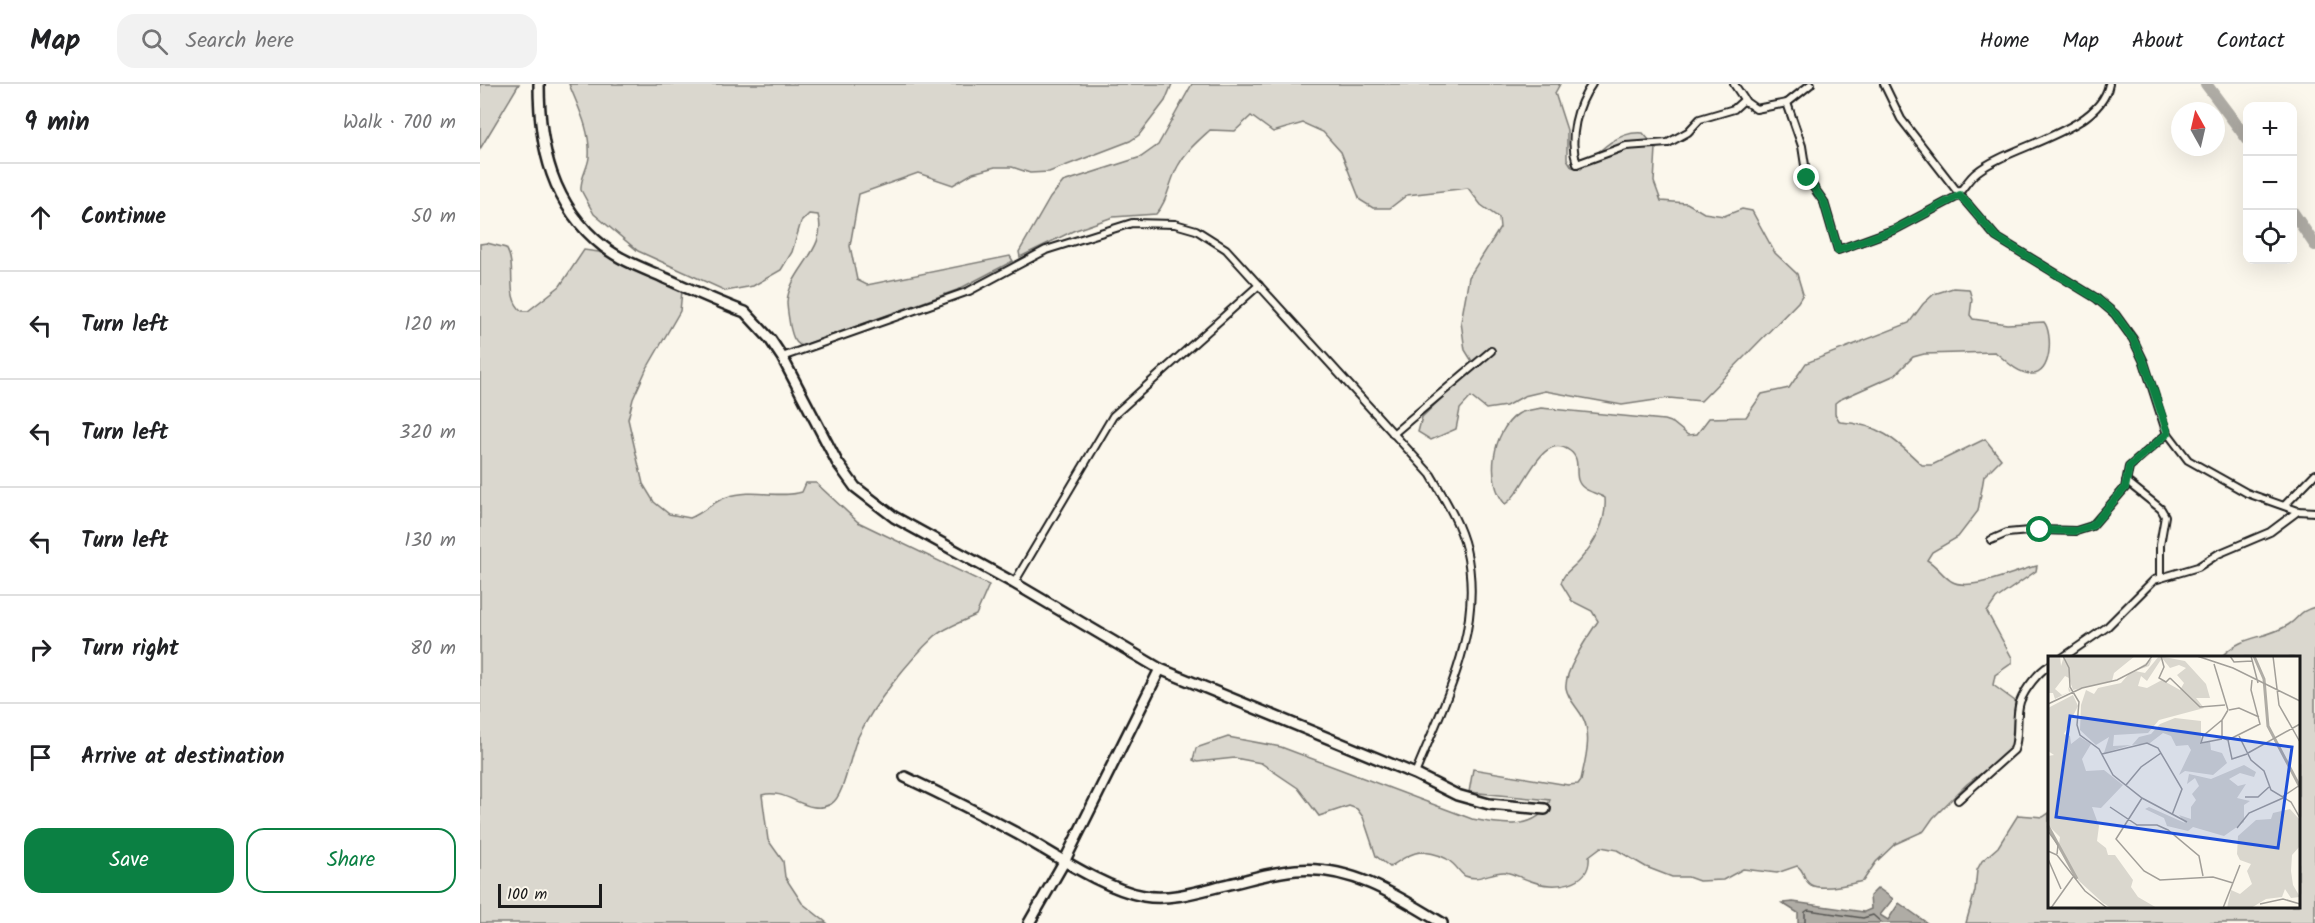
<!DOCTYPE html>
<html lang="en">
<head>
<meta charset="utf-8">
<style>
  body { margin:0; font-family:Kalam,sans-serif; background:#f2f2f2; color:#202124 }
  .controls { position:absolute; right:18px; top:18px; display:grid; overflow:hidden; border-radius:12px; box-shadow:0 6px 24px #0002 }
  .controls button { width:54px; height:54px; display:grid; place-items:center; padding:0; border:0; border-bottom:2px solid #e0e0e0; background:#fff; color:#202124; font:30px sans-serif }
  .compass { position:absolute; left:1691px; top:18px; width:54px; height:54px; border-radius:50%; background:#fff; box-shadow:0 6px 24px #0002; rotate:352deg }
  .scale { position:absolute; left:18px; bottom:15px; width:104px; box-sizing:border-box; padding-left:6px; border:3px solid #1c1c1c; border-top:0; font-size:16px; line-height:21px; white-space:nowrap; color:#1c1c1c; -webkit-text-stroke:4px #fbf7ec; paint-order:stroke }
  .stop { position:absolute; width:18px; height:18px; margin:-14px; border:4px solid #0b8043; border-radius:50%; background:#fff }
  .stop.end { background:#0b8043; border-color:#fff; box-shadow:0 2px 6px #0008 }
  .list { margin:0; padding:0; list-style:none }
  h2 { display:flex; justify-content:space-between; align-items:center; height:78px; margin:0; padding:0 24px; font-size:26px }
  h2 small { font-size:20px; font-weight:400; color:#757577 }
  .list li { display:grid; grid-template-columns:39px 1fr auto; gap:18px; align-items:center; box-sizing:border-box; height:108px; padding:0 24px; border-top:2px solid #e0e0e0 }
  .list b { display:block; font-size:22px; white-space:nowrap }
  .list em { font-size:20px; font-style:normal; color:#757577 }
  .actions { display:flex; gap:12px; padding:18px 24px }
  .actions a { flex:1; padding:14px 0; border:2px solid #0b8043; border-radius:18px; text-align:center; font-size:21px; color:#0b8043 }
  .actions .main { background:#0b8043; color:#fff }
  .icon { flex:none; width:33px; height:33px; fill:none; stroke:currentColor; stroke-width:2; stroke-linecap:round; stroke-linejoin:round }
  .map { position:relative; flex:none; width:1835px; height:839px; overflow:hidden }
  header { display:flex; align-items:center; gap:36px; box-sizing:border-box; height:84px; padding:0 30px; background:#fff; border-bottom:2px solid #e0e0e0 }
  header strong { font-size:28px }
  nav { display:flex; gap:33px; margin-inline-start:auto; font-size:21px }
  .search { width:420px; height:54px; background:#f2f2f2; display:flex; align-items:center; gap:15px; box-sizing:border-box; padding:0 21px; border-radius:18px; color:#757577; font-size:22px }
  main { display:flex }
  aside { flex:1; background:#fff }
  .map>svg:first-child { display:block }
  .green { fill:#dad7ce; stroke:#7b7a75; stroke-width:1.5 }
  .water { fill:#afaca5; stroke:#74726e; stroke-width:1.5 }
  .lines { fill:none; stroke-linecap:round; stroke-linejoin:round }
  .shore { stroke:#575653; stroke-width:1.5 }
  .river { stroke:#afaca5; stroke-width:12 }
  .street-casing { stroke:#1c1c1c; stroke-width:10 }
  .secondary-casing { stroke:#1c1c1c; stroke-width:14 }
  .street { stroke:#fbf7ec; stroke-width:6 }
  .secondary { stroke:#fbf7ec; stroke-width:9 }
  .route { stroke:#0b8043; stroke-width:8 }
  .inset-river { fill:none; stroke:#afaca5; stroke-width:3 }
  .inset-road { fill:none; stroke:#a29f99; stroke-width:1.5 }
  .view { fill:#1d4ed8; fill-opacity:0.15; stroke:#1d4ed8; stroke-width:3 }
  .inset-edge { fill:none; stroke:#1c1c1c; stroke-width:3 }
</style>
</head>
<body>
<header>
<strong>Map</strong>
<div class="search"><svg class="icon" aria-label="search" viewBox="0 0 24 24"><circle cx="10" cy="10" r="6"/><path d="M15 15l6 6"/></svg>Search here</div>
<nav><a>Home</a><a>Map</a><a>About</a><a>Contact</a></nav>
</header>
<main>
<aside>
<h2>9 min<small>Walk · 700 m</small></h2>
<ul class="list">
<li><svg class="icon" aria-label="ahead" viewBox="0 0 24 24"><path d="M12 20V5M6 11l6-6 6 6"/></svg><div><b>Continue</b></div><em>50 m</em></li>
<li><svg class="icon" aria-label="left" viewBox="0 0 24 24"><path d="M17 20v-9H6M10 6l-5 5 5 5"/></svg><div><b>Turn left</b></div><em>120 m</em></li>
<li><svg class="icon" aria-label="left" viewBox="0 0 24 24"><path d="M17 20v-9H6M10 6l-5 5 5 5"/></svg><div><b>Turn left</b></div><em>320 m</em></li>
<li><svg class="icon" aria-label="left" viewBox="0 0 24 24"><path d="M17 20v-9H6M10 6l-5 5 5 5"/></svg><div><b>Turn left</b></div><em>130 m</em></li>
<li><svg class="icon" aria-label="right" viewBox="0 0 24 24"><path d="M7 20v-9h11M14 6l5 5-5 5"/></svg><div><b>Turn right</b></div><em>80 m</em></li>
<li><svg class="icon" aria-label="arrive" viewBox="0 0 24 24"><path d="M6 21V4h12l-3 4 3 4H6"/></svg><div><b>Arrive at destination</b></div></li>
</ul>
<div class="actions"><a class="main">Save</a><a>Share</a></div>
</aside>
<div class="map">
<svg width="1835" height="839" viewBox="0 0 1835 839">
  <rect width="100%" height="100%" fill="#fbf7ec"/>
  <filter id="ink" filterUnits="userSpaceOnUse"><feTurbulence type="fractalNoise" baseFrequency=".0167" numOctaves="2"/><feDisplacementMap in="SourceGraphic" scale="12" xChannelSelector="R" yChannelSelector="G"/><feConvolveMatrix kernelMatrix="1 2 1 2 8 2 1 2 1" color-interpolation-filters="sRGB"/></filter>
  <g filter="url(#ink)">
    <!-- green -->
    <g class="green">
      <path d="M0,0H39L0,65Z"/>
      <path d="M89,0H692L685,17L659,51L650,57L569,88L550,89L532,83H515L493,89L473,101L438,89L379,110L370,162L377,196L387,201L530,172L533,177L477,206L321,262C313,257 312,250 310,242C309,235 307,225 307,218C309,186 349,165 338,131L329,130L321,138L312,168L301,186L273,202L246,207L158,167L114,130L101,106C100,94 108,84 109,73C111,47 98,23 89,0Z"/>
      <path d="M712,0H1080L1075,9L1087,46V75L1092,83L1101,85C1118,68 1138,46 1163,49L1176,64L1174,98L1181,117L1207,119L1224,129L1244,132L1262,125L1272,127L1295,169L1317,190L1323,210L1318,218L1221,317L1189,314L1142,321L1065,307L1044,312L1026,322L1006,325L991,313L980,325L976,345L951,356L938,348L942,333L995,282L985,266L981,238L989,193L1020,144L1019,134L1001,121L988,104L927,111L910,124H893L880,116L861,68L843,48L823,39L793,48L771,32L755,47L730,46C718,57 706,67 698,82C689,98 688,117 676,130L633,133L593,147L540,173L539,168L570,114L583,98L661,73L678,61Z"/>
      <path d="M7,159L26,164C38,183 24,213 42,227H48L80,202L104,166L119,168L202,207L200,227L166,286L153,315L148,335L163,400L174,418L189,430L210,434C224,429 233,417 247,413C273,404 300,415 322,408L326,399H336L378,438L509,501L496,531C484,537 466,543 455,552C428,577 394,620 378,653C370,669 365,712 351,720C327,733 307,703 282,711L288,756L303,777L305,793L322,819L347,839H0V160Z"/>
      <path d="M1473,204L1489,205L1492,215L1490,231L1493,235L1527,240L1564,238C1573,249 1572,292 1551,290C1537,289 1525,276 1515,268L1444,270L1433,273L1415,291L1359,316L1355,319V330L1360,338C1399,340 1415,355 1442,381H1452L1505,355L1521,375L1504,392L1498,427L1478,453L1452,468L1447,476C1456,481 1462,491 1471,497C1490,509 1536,486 1557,482L1556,487L1516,515L1507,528L1532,574V579L1515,591L1513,601L1535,617L1531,667L1487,700L1453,734L1444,747L1415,760L1396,778L1383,797C1371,800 1342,807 1331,801C1323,797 1325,786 1317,782L1297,789L1263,785L1243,796L1219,797L1208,793H1192L1166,783L1137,766L1121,763L1109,772C1112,802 1073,806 1051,797C1041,794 1035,790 1025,788C1011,787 1000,798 985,792C980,789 977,783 972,779C965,772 953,769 943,768C931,768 919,777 910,783L896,772L883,733L877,725L869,722L839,732L818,704L781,679L755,674L717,678L713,676L716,664L748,653L801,663L992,735C1017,740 1058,749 1070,716L989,708L993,685L1088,701L1098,700L1101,696C1105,676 1113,651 1102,632C1097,623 1088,615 1086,604C1084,587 1109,551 1118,537L1112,527L1092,517L1081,499C1084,488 1091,486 1098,478C1114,460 1127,438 1125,414C1119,410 1109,408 1104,404C1090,394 1104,377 1090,367C1060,345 1045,409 1025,420C1005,397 1012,347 1038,330C1044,326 1053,326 1061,324L1184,336L1193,339L1208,351L1217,350L1229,334L1266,333L1282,310L1309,304L1326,279L1429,239L1443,220L1454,210Z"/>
      <path d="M1835,523V839H1486L1495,807L1497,786L1502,777L1518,763L1538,731L1563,733L1569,729L1570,822H1818V574L1741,573C1763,550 1784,556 1808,541C1821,533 1817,528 1835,523Z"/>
    </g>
    <!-- water -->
    <path class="water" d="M1398,804L1413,815L1400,831L1408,836L1419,819L1447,839H1318V829L1302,819L1313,818L1384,828L1391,825L1390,812Z"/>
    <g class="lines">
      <!-- shore -->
      <path class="shore" d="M1325,839V828L1328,826L1383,834L1393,831L1402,839"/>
      <!-- river -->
      <g class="river">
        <path d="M1726,0L1768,56"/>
        <path d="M1812,127L1835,161"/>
      </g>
      <!-- street casing -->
      <g class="street-casing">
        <g id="street">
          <path d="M1112,0C1097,21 1088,54 1097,80L1146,62L1188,59L1208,48L1220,35L1254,25L1264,16"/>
          <path d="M1254,0L1266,18L1276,25L1307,19L1331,0"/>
          <path d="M1404,0L1421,35L1480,111L1516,153L1616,214L1635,230L1653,255L1664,278L1686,347L1708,376L1767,409L1818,427L1835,428"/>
          <path d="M1307,19L1322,62L1327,94L1344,118L1358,166L1416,145L1480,111"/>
          <path d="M1479,109C1485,102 1490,93 1497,88C1530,61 1620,48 1629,0"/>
          <path d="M302,273L489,207L566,166L652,139L695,140L716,146L746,165L951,391C964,414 980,439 986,465C1005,545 964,618 935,690"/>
          <path d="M913,350L1011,267"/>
          <path d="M1646,397L1681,425L1685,432L1680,461V494"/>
          <path d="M1805,421L1835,390"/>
          <path d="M1511,456L1527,449L1560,446L1596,447L1612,442L1645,404L1649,383L1688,349"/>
          <path d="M534,499L633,332L779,201"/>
          <path d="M1582,574L1627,543L1674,496L1718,483L1738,470L1790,448L1818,427"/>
          <path d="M1478,716L1534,666C1540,650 1535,634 1540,618C1545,605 1558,588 1570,581"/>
        </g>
      </g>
      <!-- secondary casing -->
      <g class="secondary-casing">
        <g id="secondary">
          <path d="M59,0C59,63 72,122 124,163C142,177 165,185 185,194C212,206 238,218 265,228L290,255L302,273L357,378L375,403L414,433L534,499L680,585L935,690L977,711L1009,720L1065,725"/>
          <path d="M425,693C463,711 501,730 538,750C574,770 624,805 664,812C691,817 723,806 749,800C771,795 793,788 816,786C870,781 918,812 962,839"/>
          <path d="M549,839L584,778L680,585"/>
        </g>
      </g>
      <!-- street -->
      <use href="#street" class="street"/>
      <!-- secondary -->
      <use href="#secondary" class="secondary"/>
    </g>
  </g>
  <g class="lines" filter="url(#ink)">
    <!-- route -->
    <path class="route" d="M1327,94L1344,118L1358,166L1416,145L1480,111L1516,153L1616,214L1635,230L1653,255L1664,278L1688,349L1649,383L1645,404L1612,442L1596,447L1560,446"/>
  </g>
  <!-- overview -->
  <g transform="translate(1568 572)">
    <rect width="252" height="252" fill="#fbf7ec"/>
    <path d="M0,0H12L13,10L16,0H87L66,17L64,25L25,34L21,22L17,20L7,33L14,39L21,36L20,31L23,35L7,43L5,37H0ZM111,0L137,5L158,28L162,42H148L156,52L111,64L100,77L66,79L65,90L83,89L56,97L61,81L48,89L32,74L33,49L38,34L46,38L50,32L73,27L80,19L104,3L101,10L87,15L97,17ZM114,2L122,12L131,9L138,12L129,19L136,27L132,34L114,24L99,32L90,30L93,20L99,25ZM25,39L30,50L16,78L22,80L23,88L32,81L43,88L34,103L38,115L56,114L75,129L53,152L44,151L51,170L49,185L58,192L60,199H67L85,224L83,231L90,241L109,252H63L55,247L30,224L11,188L12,181L0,169V100L6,99L0,95V52ZM127,62L153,65V88L162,85L163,94L174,97L179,107L165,119L137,115L131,119L143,94L140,89L128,90L123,80L115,77L102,87L84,89L91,81L103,78L112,68ZM196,109L208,116L206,121L192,117L181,123L190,130L198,128L189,142L202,145L196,149V166L176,180L145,171L140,175L119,170L116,162L97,153L101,151L137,167L131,159L143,163V151L148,144L144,138L151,130L147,122L139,128L141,118L163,123ZM242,153L252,164V190L244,199L243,215L245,229L252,241L243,242L237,233L234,241L218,243L203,252H179L183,234L192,238L204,228L199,215L203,208L192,204L189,198L190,180L208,164L223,163L225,157Z" fill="#dad7ce" fill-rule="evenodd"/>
    <path class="inset-river" d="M206,0L216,23L220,70L252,131M0,170L29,223"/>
    <path class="inset-road" d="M15,0L21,12L22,31L31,46L29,69L32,79L51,93L65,119L94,142L139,166M113,0L116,11L111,22L118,26L122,22M149,0L185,12L252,45M182,0L186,6L204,5M203,0L210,27M225,0L231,49L252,86M166,8L180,54M122,22L152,51L177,49M0,48L34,32L69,24L98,9L104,0M180,54L174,64V82L180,84L184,103L199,98M181,54L191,52L211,61M191,80L203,104L216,115L223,134L243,146L252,162M174,83L153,87L155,80L174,64M180,84L212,68L203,34L204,24M200,97L252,68M54,98L99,87L110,92L134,133L124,159M78,129L93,111L113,97M197,141H210L221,131M234,141L252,129M94,142L68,183L96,215L112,224L165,221L185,227M62,151L89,169H109L120,174L151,200L155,220M189,172L201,157L235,142M0,175L10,189L9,198M0,195L9,199L37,235L59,252M0,203L13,233M212,248L235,243L252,248M3,252L25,221M175,252L192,209"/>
    <path class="view" d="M22,60L244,91L230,192L8,161Z"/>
    <rect width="252" height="252" class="inset-edge"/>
  </g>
</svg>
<div class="controls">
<button>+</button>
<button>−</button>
<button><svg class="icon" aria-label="locate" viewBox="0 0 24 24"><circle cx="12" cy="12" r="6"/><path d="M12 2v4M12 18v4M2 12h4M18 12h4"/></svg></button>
</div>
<svg class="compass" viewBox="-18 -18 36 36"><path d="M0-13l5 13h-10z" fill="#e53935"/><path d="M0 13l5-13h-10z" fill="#757577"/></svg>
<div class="scale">100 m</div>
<div class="stop" style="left:1560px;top:446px"></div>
<div class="stop end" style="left:1327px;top:94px"></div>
</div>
</main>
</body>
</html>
